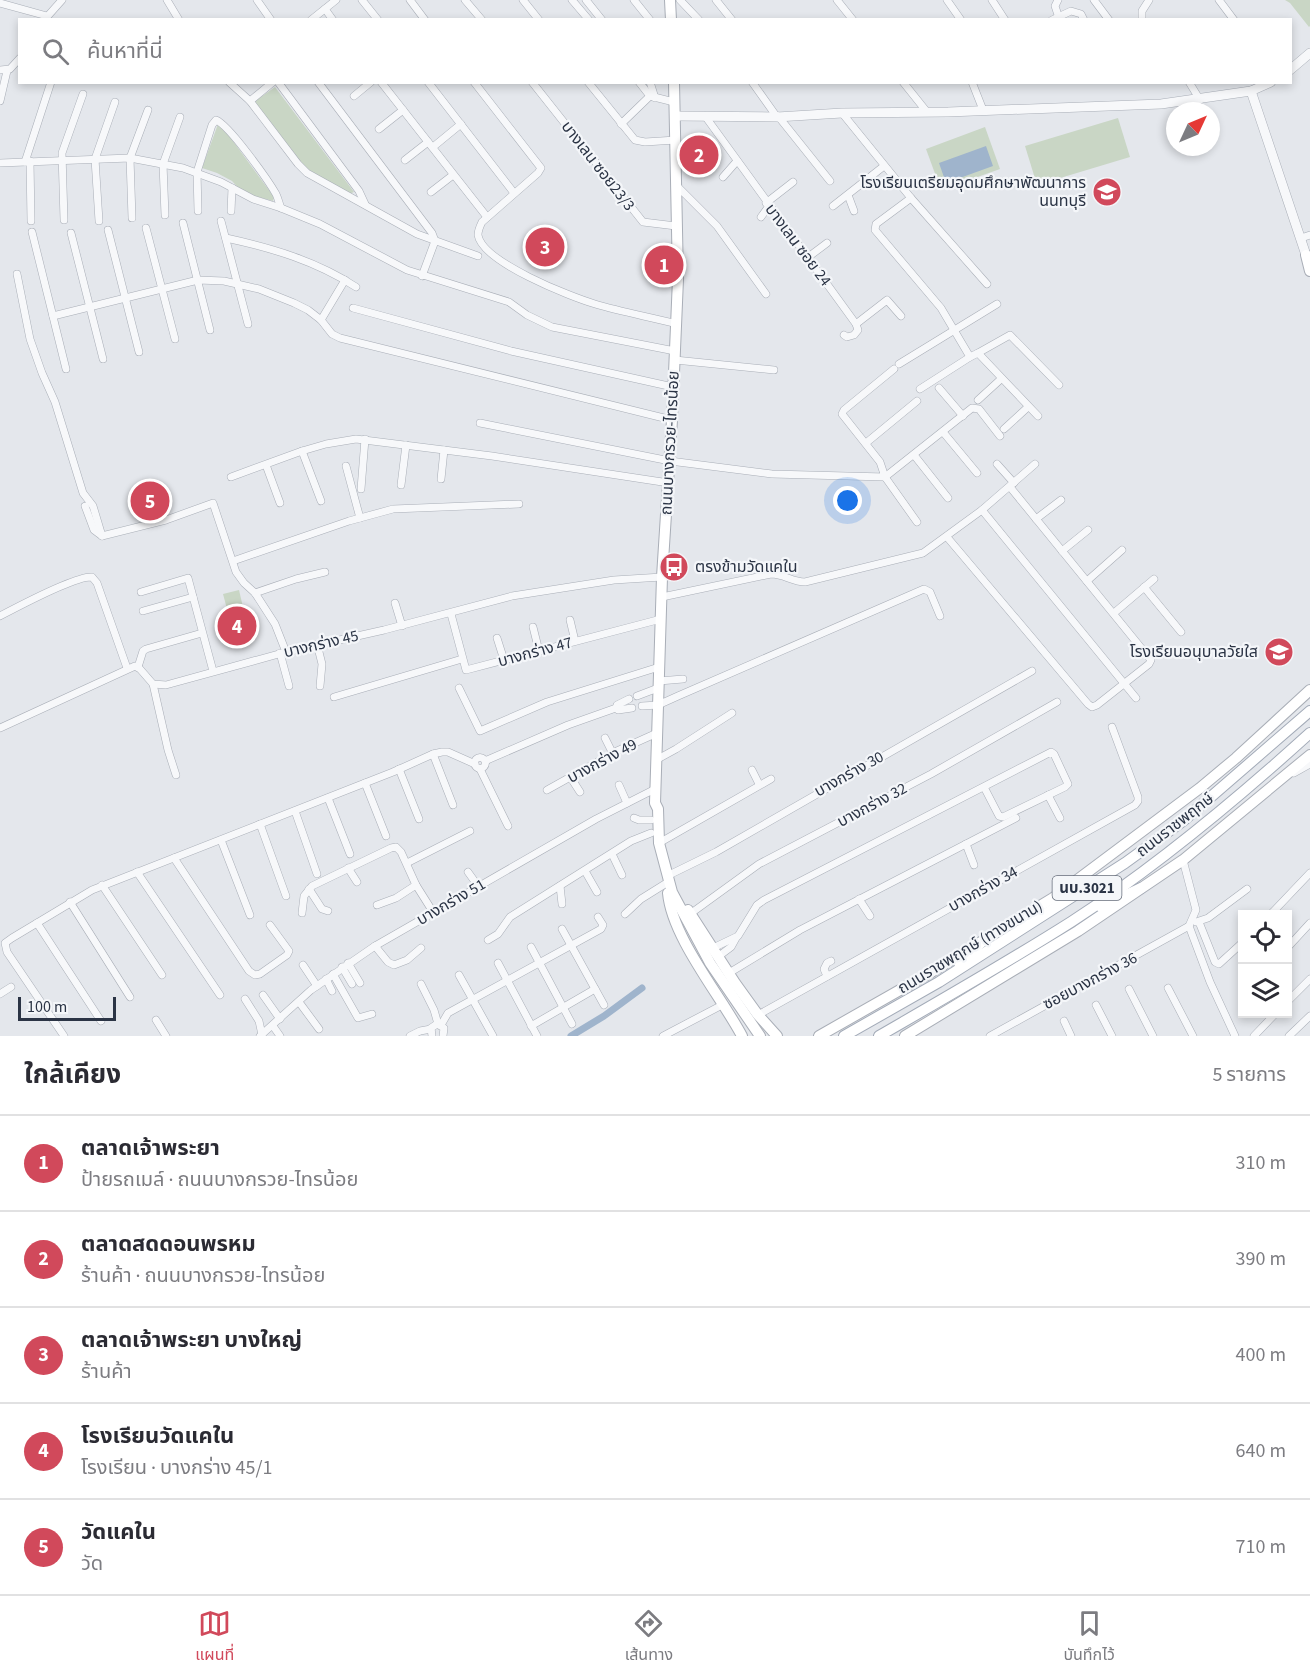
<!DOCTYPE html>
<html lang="th">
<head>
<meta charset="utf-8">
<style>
  body { margin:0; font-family:"Source Sans 3","Noto Sans Thai",sans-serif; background:#f7f7f7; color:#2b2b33 }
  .controls { position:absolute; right:18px; bottom:18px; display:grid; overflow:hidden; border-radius:0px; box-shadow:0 3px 9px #0003 }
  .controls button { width:54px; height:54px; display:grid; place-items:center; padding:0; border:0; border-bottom:2px solid #e1e1e2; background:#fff; color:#2b2b33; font:30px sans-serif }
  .compass { position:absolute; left:1166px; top:102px; width:54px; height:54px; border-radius:50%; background:#fff; box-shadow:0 3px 9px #0003; rotate:46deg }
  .scale { position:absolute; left:18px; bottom:15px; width:98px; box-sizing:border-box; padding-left:6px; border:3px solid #2b3445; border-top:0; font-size:16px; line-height:21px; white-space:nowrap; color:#2b3445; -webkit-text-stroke:4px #f4f6f9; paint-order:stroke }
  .you { position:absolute; left:848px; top:501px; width:21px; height:21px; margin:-15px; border:4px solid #fff; border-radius:50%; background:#1a73e8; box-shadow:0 0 0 9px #1a73e833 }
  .badge { display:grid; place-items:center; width:39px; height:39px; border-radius:50%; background:#d1495b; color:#fff; font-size:20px; font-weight:700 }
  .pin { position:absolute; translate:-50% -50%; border:3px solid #fff; box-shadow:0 2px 6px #0006 }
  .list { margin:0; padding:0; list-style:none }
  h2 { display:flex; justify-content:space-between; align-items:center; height:78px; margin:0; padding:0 24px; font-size:26px }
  h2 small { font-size:20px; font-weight:400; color:#7c7c81 }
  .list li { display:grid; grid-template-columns:39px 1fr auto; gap:18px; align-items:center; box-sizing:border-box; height:96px; padding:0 24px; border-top:2px solid #e1e1e2 }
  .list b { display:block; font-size:22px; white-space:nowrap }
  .list p { margin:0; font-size:20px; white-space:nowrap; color:#7c7c81 }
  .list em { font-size:20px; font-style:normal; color:#7c7c81 }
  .icon { flex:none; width:33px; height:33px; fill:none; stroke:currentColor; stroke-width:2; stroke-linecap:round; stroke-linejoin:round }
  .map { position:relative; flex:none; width:1310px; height:1036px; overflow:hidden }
  .search { position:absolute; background:#fff; box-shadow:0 3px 9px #0003; left:18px; right:18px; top:18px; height:66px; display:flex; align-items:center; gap:15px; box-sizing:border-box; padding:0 21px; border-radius:0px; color:#7c7c81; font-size:22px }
  .sheet { height:558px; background:#fff }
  nav { display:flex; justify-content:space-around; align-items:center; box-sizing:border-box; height:84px; border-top:2px solid #e1e1e2; background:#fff; font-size:16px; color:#7c7c81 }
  nav a { display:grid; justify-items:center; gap:3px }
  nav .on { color:#d1495b }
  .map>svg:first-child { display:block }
  .green { fill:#c9d6c5 }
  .water { fill:#9fb4cc }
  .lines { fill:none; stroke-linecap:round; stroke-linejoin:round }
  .canal { stroke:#9fb4cc; stroke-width:7 }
  .minor-casing { stroke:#a9aeb7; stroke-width:8 }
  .tertiary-casing { stroke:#a9aeb7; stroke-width:10 }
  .secondary-casing { stroke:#a9aeb7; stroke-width:12 }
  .primary-casing { stroke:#a3abb8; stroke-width:12 }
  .minor { stroke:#f7f8fa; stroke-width:7 }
  .tertiary { stroke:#f7f8fa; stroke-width:9 }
  .secondary { stroke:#fff; stroke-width:10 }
  .primary { stroke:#fff; stroke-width:10 }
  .labels { text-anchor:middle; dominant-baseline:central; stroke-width:4.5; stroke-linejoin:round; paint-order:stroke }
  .shield { fill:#f4f6f9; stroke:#676e7b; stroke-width:1.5 }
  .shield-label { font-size:15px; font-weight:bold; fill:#2b3445 }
  .street-label { font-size:16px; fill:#2b3445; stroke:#f4f6f9 }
  .poi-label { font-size:16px; fill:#2b3445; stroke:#f4f6f9; text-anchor:end }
</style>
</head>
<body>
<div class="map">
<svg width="1310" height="1036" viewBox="0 0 1310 1036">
  <rect width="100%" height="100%" fill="#e4e7ec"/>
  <!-- green -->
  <g class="green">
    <path d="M1285,0H1310V26L1309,27L1290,3Z"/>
    <path d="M275,87L354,192L349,194L306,168L295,157L254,102Z"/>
    <path d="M1118,118L1130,157L1037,185L1025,146Z"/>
    <path d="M218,124L230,137L274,197L273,201L243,193L232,181L217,173L202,168Z"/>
    <path d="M985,127L1000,169L941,190L926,149Z"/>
    <path d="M239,590L246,620L231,624L223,594Z"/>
  </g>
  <!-- water -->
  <path class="water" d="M986,146L993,166L946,183L939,163Z"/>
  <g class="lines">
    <!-- canal -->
    <path class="canal" d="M571,1036L604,1016L642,988"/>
    <!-- minor casing -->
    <g class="minor-casing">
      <g id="minor">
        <path d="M167,0L179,20"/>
        <path d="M257,0L271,20"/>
        <path d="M362,0L378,20"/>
        <path d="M410,0L425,20"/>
        <path d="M465,0L482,20"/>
        <path d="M523,0L539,20"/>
        <path d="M572,0L589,20"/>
        <path d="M586,0L602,20"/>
        <path d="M634,0L650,20"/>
        <path d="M680,0L699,20"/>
        <path d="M716,0L732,20"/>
        <path d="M837,0L853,20"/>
        <path d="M947,0L961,20"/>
        <path d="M992,0L1005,20"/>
        <path d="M1058,0L1055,6L1058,15"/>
        <path d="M1094,0L1109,20"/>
        <path d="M1219,0L1234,20"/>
        <path d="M0,3L47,16"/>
        <path d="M325,9L333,20"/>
        <path d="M46,18L62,0"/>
        <path d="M311,20L336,0"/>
        <path d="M1052,20L1071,11L1081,14L1084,20"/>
        <path d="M1142,20V11L1149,0"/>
        <path d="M0,70L10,69L20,58"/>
        <path d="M229,82L250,101L298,164L307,173L417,234L478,256"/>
        <path d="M278,82L359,191L365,204"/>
        <path d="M318,82L432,233L435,241L422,276"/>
        <path d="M381,82L487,217"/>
        <path d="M428,82L514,193"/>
        <path d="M474,82L541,168L538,173L482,222C480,226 478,231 478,235C482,262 571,297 595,304C622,312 650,317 677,324"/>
        <path d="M532,82L643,222L676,226"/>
        <path d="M588,82L635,140L645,142L676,140"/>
        <path d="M639,82L650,96L674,102"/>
        <path d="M650,82L655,98"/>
        <path d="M752,82L777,117"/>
        <path d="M903,82L927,112"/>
        <path d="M972,82L983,110"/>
        <path d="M1189,82L1200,100"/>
        <path d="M354,96L371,82"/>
        <path d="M0,101L7,71"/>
        <path d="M250,101L273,82"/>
        <path d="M842,113L911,198L987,284"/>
        <path d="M705,116L856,324L887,300L901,316"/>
        <path d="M778,116L830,181"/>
        <path d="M621,124L650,96"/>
        <path d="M379,129L403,110"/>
        <path d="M433,147L461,124"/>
        <path d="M405,160L428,142"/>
        <path d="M30,161L31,221"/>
        <path d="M25,162L51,82"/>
        <path d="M0,163L130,158L183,168L221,182L253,199L281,208L320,224L407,270L509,302L527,315L552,327L675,351"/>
        <path d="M723,177L737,161"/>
        <path d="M676,185L717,226L766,294"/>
        <path d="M431,192L453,175"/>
        <path d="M848,195L854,211"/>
        <path d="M911,198L876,224L875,230L941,308L970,357L978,353L1038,416"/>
        <path d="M766,203L793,182"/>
        <path d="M833,206L884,166"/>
        <path d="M198,211L197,172L212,125L216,120C229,125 268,180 276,194C278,198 279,203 281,208"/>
        <path d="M231,211L232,188"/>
        <path d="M165,215L163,164L180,117"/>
        <path d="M761,217L769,206"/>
        <path d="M132,218L130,158L148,110"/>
        <path d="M64,220L62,153L83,94"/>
        <path d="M99,221L95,159L115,102"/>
        <path d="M221,221L248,324"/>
        <path d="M183,223L210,330"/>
        <path d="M146,228L175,339"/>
        <path d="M108,230L139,352"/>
        <path d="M32,232L66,369"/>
        <path d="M71,233L103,359"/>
        <path d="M226,238C272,248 316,261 356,287"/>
        <path d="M1301,238L1310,235"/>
        <path d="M807,258L827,243"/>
        <path d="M17,274L30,339L42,373L55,402L83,493L93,506L102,536L166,520L213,503L236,572L244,583L255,593L275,624L286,652"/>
        <path d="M353,308L511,351L673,387"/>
        <path d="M53,316L198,280L224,281L259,289L294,303L308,310L321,320L332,334L340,338L672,420"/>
        <path d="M321,320L345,280"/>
        <path d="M844,335L847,337L854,335L858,330L856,324"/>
        <path d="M978,353L1010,335L1059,385"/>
        <path d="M675,360L774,370"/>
        <path d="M899,364L997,304"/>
        <path d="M939,388L963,416"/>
        <path d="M920,389L970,357"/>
        <path d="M978,400L1001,379"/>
        <path d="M480,423L670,461L772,474L885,477L880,462L842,414L844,410L894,369"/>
        <path d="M1004,429L1028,407"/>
        <path d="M943,432L977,473"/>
        <path d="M866,443L917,401"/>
        <path d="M302,451L321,501"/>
        <path d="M914,455L948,498"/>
        <path d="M997,464L1014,483"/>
        <path d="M266,465L280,503"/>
        <path d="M346,466L360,518"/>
        <path d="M231,477L302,451L326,444L356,439L492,456L669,483"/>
        <path d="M441,479L444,450"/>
        <path d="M401,485L406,445"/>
        <path d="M361,489L365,439"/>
        <path d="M85,506L94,530L102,536"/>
        <path d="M982,510L1136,698"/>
        <path d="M1036,519L1061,500"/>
        <path d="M917,522L885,477L972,408L979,409L1000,436"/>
        <path d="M947,537L1088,704L1092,707L1097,705L1149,664L1151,660L1010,487"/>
        <path d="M1062,551L1088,530"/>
        <path d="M233,561L349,521L393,509L519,504"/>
        <path d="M1087,581L1122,550"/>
        <path d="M1144,587L1181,632"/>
        <path d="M141,592L188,578L213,671"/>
        <path d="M255,593L296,579L325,572"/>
        <path d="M662,597L771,574C784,574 792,582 805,582L923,553L982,510L1035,464"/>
        <path d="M395,603L402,626"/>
        <path d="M143,611L193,597"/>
        <path d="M1114,613L1154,579"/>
        <path d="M451,614L466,670L661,619"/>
        <path d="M0,616C17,607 76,576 92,577L97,583L127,668"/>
        <path d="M570,620L575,641"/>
        <path d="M533,627L539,651"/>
        <path d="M497,638L504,660"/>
        <path d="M317,644L322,664L320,686"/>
        <path d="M280,653L289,686"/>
        <path d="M138,667L143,651L146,649L202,633"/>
        <path d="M659,681L683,679"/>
        <path d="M153,684L168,750L176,775"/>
        <path d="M459,688L480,731L547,702L659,667"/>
        <path d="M637,696L658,688"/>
        <path d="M334,697L462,659"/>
        <path d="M642,706L658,705L678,696L924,589L930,592L940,616"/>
        <path d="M616,708L618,710L632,708"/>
        <path d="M0,728L135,666L140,669L153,684L166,685L286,652L384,630L512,596L614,580L662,577"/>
        <path d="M605,738L613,754"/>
        <path d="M433,754L453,805"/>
        <circle cx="480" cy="763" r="5.5"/>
        <path d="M656,760L676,749L732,713"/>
        <path d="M485,761L568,725L616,708L617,705L629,699"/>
        <path d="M399,769L419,819"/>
        <path d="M480,769L508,826"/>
        <path d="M752,770L759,784"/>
        <path d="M1294,773L1310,764"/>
        <path d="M571,778L580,792"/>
        <path d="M365,783L386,836"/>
        <path d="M619,785L627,803"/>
        <path d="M547,790L617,751L657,733"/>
        <path d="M1048,795L1060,818"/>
        <path d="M328,798L350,854"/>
        <path d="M295,811L317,874"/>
        <path d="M634,818L639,820H651"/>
        <path d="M260,824L286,896"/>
        <path d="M221,840L250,915"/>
        <path d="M659,843L771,779"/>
        <path d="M966,844L974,865"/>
        <path d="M612,854L622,875"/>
        <path d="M174,858L249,971L255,975L260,974L287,955L289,951L270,925"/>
        <path d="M407,863L470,831"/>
        <path d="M348,868L357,882"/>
        <path d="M585,871L597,892"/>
        <path d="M137,872L220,995"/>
        <path d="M468,872L478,886"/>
        <path d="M667,876L716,852L1032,671"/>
        <path d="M102,885L162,975"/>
        <path d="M560,886L562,904"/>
        <path d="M309,889L322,909L328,911"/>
        <path d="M859,899L870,916"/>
        <path d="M70,902L130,997"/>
        <path d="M377,905L396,898L416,885"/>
        <path d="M302,913L304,896L312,886L391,848L396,847L401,852L416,885L433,912"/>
        <path d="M625,914L641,899L665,884"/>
        <path d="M690,914L759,864L931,774L1057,702"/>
        <path d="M1270,915L1310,873"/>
        <path d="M1196,922L1208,918L1247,889"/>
        <path d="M1199,922L1215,962L1219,964L1242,943"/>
        <path d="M37,923L101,1021"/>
        <path d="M1189,926L1210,982L1235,1036"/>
        <path d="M562,929L604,1005"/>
        <path d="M488,940L498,934L510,917L631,841L651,833"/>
        <path d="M375,946L388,962L394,965L407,960L421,948"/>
        <path d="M531,947L572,1024"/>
        <path d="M1288,947L1310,923"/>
        <path d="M713,948L738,936L757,905L764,900C859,850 955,801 1051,752L1054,754L1068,784L1065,787L1003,817L999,816L984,787"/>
        <path d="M719,956L731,947L736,938"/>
        <path d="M348,963L360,983"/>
        <path d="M498,963L537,1036"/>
        <path d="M303,965L317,986"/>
        <path d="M342,967L352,984"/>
        <path d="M729,973L800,930L1016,818"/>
        <path d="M333,974L358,1018L372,1014"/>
        <path d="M459,975L493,1036"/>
        <path d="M827,976L824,969L827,963L831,961"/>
        <path d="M326,979L332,991"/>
        <path d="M421,984L434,1010L438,1024"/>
        <path d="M1168,988L1193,1036"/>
        <path d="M1129,989L1153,1036"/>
        <path d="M0,994L11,987"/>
        <path d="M263,995L280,1019"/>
        <path d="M245,999L259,1021L262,1035"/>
        <path d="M1288,1001L1310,979"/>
        <path d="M299,1002L319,1029"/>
        <path d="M1096,1005L1112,1036"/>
        <path d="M758,1015L1135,805L1138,801V797L1112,727"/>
        <path d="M156,1020L166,1036"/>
        <path d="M1064,1021L1071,1036"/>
        <path d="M441,1025L448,1013L601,929L603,925L598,917"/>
        <path d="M273,1026L280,1036"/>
        <path d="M531,1026L595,989"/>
        <path d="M64,1036L7,952L5,943L12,938L92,890L393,772L433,754L442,752H448L475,764"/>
        <path d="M260,1036L311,990L375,946L596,819L655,789"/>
        <path d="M410,1036L420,1031L431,1029"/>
        <path d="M432,1036L431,1028L437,1024L444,1028L443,1036"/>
        <path d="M663,1036L724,1004"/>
        <path d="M990,1036L1189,926L1196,910L1183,860"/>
        <path d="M1254,1036L1275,1014"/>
        <path d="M1289,1036L1310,1016"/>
      </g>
    </g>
    <!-- tertiary casing -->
    <g class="tertiary-casing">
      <g id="tertiary">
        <path d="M1290,70L1310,53"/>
        <path d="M1251,91L1306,255"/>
        <path d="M675,116L777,117L842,113L948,112L1161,104L1251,91L1271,82"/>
      </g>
    </g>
    <!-- secondary casing -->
    <g class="secondary-casing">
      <g id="secondary">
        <path d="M670,0L671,20"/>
        <path d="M674,82L678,279L672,420L662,577L655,803L658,809L659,843L672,892L710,963L760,1036"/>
        <path d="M1306,255L1310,271"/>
        <path d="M668,893C672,938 721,996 742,1036"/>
        <path d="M688,910L735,983L758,1015L777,1036"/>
        <path d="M819,1036L935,970L1053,898L1200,788L1236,758L1310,690"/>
        <path d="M905,1036L1078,931L1183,860L1310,755"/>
      </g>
    </g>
    <!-- primary casing -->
    <g class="primary-casing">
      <g id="primary">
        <path d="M1101,907L1141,888"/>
        <path d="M959,963L983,941"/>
        <path d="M844,1036L939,982L1125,863L1183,821L1310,711"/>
        <path d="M879,1036C943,999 1008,962 1071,922C1156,867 1235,801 1310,733"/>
      </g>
    </g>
    <!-- minor -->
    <use href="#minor" class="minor"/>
    <!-- tertiary -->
    <use href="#tertiary" class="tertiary"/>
    <!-- secondary -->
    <use href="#secondary" class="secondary"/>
    <!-- primary -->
    <use href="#primary" class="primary"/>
  </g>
  <!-- icons -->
  <defs>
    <g id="school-disc" transform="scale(1.5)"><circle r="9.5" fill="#d1495b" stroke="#f4f6f9"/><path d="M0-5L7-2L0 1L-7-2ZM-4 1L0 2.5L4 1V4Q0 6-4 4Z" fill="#fff"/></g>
    <g id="bus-disc" transform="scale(1.5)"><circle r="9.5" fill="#d1495b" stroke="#f4f6f9"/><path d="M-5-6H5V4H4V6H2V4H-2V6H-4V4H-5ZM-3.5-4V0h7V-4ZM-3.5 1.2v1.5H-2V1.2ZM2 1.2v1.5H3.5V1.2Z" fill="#fff"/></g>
  </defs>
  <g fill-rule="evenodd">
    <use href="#school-disc" x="1107" y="192"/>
    <use href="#bus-disc" x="674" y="567"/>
    <use href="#school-disc" x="1279" y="652"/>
  </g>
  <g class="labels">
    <!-- shield labels -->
    <rect class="shield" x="1052.5" y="876" width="69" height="24" rx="4.5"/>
    <g class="shield-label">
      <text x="1087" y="888">นบ.3021</text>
    </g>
    <!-- street labels -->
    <g class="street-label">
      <text transform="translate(598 166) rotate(52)">บางเลน ซอย23/3</text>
      <text transform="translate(798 245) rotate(53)">บางเลน ซอย 24</text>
      <text transform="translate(670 443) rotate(-87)">ถนนบางกรวย-ไทรน้อย</text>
      <text transform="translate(321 644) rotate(-13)">บางกร่าง 45</text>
      <text transform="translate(535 652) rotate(-15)">บางกร่าง 47</text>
      <text transform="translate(602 761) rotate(-28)">บางกร่าง 49</text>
      <text transform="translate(849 774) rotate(-29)">บางกร่าง 30</text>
      <text transform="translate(872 805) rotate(-28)">บางกร่าง 32</text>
      <text transform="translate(1175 825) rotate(-38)">ถนนราชพฤกษ์</text>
      <text transform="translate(983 889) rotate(-29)">บางกร่าง 34</text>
      <text transform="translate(451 902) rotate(-30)">บางกร่าง 51</text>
      <text transform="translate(970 947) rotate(-31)">ถนนราชพฤกษ์ (ทางขนาน)</text>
      <text transform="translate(1090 981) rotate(-28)">ซอยบางกร่าง 36</text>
    </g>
    <!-- poi labels -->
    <g class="poi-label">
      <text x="1086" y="183">โรงเรียนเตรียมอุดมศึกษาพัฒนาการ<tspan x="1086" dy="18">นนทบุรี</tspan></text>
      <text x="695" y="567" text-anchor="start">ตรงข้ามวัดแคใน</text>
      <text x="1258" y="652">โรงเรียนอนุบาลวัยใส</text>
    </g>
  </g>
</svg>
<div class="controls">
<button><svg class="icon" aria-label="locate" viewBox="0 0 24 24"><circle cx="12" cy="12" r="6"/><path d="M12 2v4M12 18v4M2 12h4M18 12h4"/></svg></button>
<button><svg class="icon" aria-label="layers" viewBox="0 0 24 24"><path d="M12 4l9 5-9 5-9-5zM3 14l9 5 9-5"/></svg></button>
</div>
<svg class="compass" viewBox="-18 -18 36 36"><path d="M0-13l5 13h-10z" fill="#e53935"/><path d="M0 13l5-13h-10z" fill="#7c7c81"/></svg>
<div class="scale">100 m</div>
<div class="you"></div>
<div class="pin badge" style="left:664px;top:265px">1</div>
<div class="pin badge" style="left:699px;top:155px">2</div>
<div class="pin badge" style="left:545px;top:247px">3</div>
<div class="pin badge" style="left:237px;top:626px">4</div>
<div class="pin badge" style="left:150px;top:501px">5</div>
<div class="search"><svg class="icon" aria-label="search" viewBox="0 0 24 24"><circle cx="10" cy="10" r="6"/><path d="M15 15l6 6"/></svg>ค้นหาที่นี่</div>
</div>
<section class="sheet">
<h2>ใกล้เคียง<small>5 รายการ</small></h2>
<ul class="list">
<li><span class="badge">1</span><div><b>ตลาดเจ้าพระยา</b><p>ป้ายรถเมล์ · ถนนบางกรวย-ไทรน้อย</p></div><em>310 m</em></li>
<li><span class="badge">2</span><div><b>ตลาดสดดอนพรหม</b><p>ร้านค้า · ถนนบางกรวย-ไทรน้อย</p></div><em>390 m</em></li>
<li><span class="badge">3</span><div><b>ตลาดเจ้าพระยา บางใหญ่</b><p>ร้านค้า</p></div><em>400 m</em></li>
<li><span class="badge">4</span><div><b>โรงเรียนวัดแคใน</b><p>โรงเรียน · บางกร่าง 45/1</p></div><em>640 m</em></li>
<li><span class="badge">5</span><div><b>วัดแคใน</b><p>วัด</p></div><em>710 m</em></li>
</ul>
</section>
<nav>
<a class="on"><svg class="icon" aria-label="map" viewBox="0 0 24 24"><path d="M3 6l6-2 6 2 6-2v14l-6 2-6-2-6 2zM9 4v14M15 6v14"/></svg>แผนที่</a>
<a><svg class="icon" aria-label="directions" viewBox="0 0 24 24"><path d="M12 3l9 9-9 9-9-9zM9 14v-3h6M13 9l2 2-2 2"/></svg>เส้นทาง</a>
<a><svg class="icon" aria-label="saved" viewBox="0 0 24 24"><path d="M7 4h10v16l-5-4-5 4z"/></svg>บันทึกไว้</a>
</nav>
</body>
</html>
